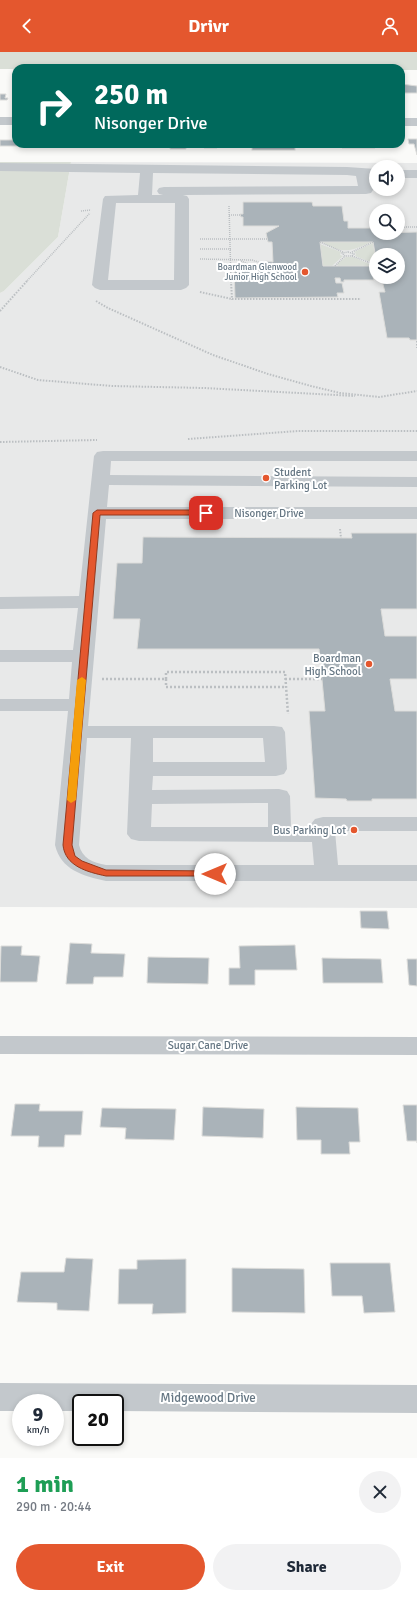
<!DOCTYPE html>
<html lang="en">
<head>
<meta charset="utf-8">
<style>
	body { margin:0; font-family:Signika,sans-serif; background:#f2f2f3; color:#1f2937; height:100vh; display:flex; flex-direction:column; font-size:15px; white-space:nowrap }
	* { box-sizing:border-box; margin:0 }
	p { font-size:13px; color:#747a83 }
	.icon { flex:none; width:22px; height:22px; fill:none; stroke:currentColor; stroke-width:2; stroke-linecap:round; stroke-linejoin:round }
	.map { position:relative; height:1406px; overflow:hidden }
	.panel { display:flex; flex-direction:column; background:#fff; flex:1 }
	.panel>* { flex:none }
	.guide { position:absolute; left:12px; top:12px; width:393px; height:84px; border-radius:12px; box-shadow:0 2px 6px #0003; background:#00695c; color:#fff; overflow:hidden }
	.buttons { position:absolute; left:369px; top:108px; display:grid; gap:8px }
	.buttons a { display:grid; place-items:center; width:36px; height:36px; border-radius:50%; background:#fff; box-shadow:0 2px 6px #0003; font-size:20px }
	.speed { position:absolute; left:12px; top:1342px; display:flex; gap:8px; font-size:20px; font-weight:700; text-align:center }
	.speed>* { display:grid; place-content:center; width:52px; height:52px; border-radius:50%; background:#fff; box-shadow:0 2px 6px #0003; line-height:1 }
	.speed small { font-size:10px; font-weight:400 }
	.speed .limit { border:2px solid #111; border-radius:6px; background:#fff; color:#111 }
	.pin { position:absolute; display:grid; place-items:center; width:34px; height:34px; color:#fff; margin:-17px; border-radius:8px; box-shadow:0 2px 6px #0006 }
	.me { position:absolute; width:44px; margin:-22px; rotate:270deg; stroke-linejoin:round; filter:drop-shadow(0 0 3px #0008) }
	.turn { display:flex; align-items:center; gap:14px; height:84px; padding:0 16px; font-size:18px }
	.turn .icon { width:52px; height:52px; stroke-width:2.5 }
	.turn b { display:block; font-size:28px; line-height:34px }
	.round { display:grid; place-items:center; flex:none; width:42px; height:42px; border-radius:21px; background:#f2f2f3 }
	.overview { display:flex; align-items:center; justify-content:space-between; height:68px; padding:0 16px }
	h1 { font-size:24px; font-weight:800; line-height:30px; color:#1e9e55 }
	.action { display:flex; gap:8px; margin-top:auto; padding:8px 16px }
	.action a { flex:1; height:46px; border-radius:24px; background:#e4572e; color:#fff; font-size:16px; font-weight:800; line-height:46px; text-align:center }
	.action a+a { background:#f2f2f3; color:#1f2937 }
	header { display:flex; justify-content:space-between; align-items:center; height:52px; padding:0 16px; background:#e4572e; color:#fff; font-size:18px; font-weight:800 }
	.map>svg:first-child { display:block }
	.built { fill:#e8e9e9; fill-rule:evenodd }
	.green { fill:#dadfd7 }
	.building { fill:#aab3b9; stroke:#dcdcda }
	.lines { fill:none; stroke-linecap:round; stroke-linejoin:round }
	.path-far2 { stroke:#bbbfc2; stroke-width:1.5; stroke-dasharray:1 1; stroke-linecap:butt }
	.path-far1 { stroke:#bbbfc2; stroke-width:2; stroke-dasharray:1.5 1.5; stroke-linecap:butt }
	.path { stroke:#bbbfc2; stroke-width:2.5; stroke-dasharray:2 2; stroke-linecap:butt }
	.minor { fill:#c3c8cc; fill-rule:evenodd }
	.route { fill:#e4572e; stroke:#94391e }
	.slow { fill:#f59e0b }
	.poi-dot { fill:#e4572e; stroke:#fff; stroke-width:1.5 }
	.labels { text-anchor:middle; dominant-baseline:central; stroke-width:4; stroke-linejoin:round; paint-order:stroke }
	.far-poi-label { font-size:9px; fill:#657683; stroke:#fff; text-anchor:end }
	.poi-label { font-size:11px; fill:#657683; stroke:#fff; text-anchor:end }
	.street-label { font-size:11px; fill:#657683; stroke:#fff }
	.near-street-label { font-size:13px; fill:#657683; stroke:#fff }
</style>
</head>
<body>
<header><svg class="icon" aria-label="back" viewBox="0 0 24 24"><path d="M15 5l-7 7 7 7"/></svg>Drivr<svg class="icon" aria-label="person" viewBox="0 0 24 24"><circle cx="12" cy="8" r="4"/><path d="M4 21q1-7 8-7t8 7"/></svg></header>
<div class="map">
<svg width="417" height="1406" viewBox="0 0 417 1406">
	<rect width="100%" height="100%" fill="#fafaf8"/>
	<path class="built" d="M71,110L417,111V856L0,855V241L4,239L58,185ZM376,115H398V137H376ZM376,159H398V181H376ZM376,203H398V225H376Z"/>
	<g class="green">
		<path d="M0,0H417V18H401V16L0,17Z"/>
		<path d="M0,110H71L58,185L4,239L0,241Z"/>
		<path d="M322,190H372C351,199 343,203 322,190Z"/>
		<path d="M373,191L376,212L355,204L356,202L354,200Z"/>
		<path d="M320,192L341,200L340,203L343,204L332,214H323Z"/>
		<path d="M346,205H353L374,214H338L337,212Z"/>
	</g>
	<g class="building">
		<path d="M401,32L417,34V41H401Z"/>
		<path d="M0,42H6L5,46H8L7,48H0Z"/>
		<path d="M408,87H417V103L414,92H409Z"/>
		<path d="M0,88H16V92H19V94H0Z"/>
		<path d="M91,92H137V93L90,94Z"/>
		<path d="M171,92H222L221,93H217V96H204V93H186V97H170Z"/>
		<rect x="252" y="92" width="43" height="6"/>
		<path d="M326,92H375V96H342V93H326Z"/>
		<path d="M243,150H312L313,154H342L344,169H348V176H376V181L417,180V288H410L409,286H387L379,240H385L381,225H398V203H376V206L373,190H320L323,214H376V225H373L374,228H344V230H341L340,226H335L336,231H342L344,241H337L338,245L235,246L234,215H251L266,209L273,210L272,190H268L266,181L279,174H243V165H241L240,162H243Z"/>
		<path d="M351,481H417V557H381L385,584H417V627H390L395,659H417V747H372V749H347L346,747L315,746L309,659H325L319,597H137L140,567H113L117,511H142L143,485L352,486Z"/>
		<path d="M360,859H387L389,877L361,876Z"/>
		<path d="M70,891L92,892L91,901L125,902L123,925H94L93,932H66Z"/>
		<path d="M295,893L297,918H255V933H229V916H240L239,894Z"/>
		<path d="M1,894H22L21,903L40,904L37,930H0Z"/>
		<path d="M148,905L209,906L208,932L147,931Z"/>
		<path d="M322,906L381,907L383,931H323Z"/>
		<path d="M407,907H417V934L409,933Z"/>
		<path d="M15,1052H40L39,1059H83L81,1083H65L64,1095H38L39,1084H11Z"/>
		<path d="M403,1053H417V1091V1089H407Z"/>
		<path d="M203,1055L264,1057L263,1086L202,1084Z"/>
		<path d="M296,1055L358,1056L360,1090H349L350,1102H321V1088H297Z"/>
		<path d="M102,1056L176,1057L174,1088L125,1087L126,1076L100,1075Z"/>
		<path d="M66,1206L93,1207L89,1259L57,1258V1251L17,1250L21,1220H64Z"/>
		<path d="M186,1207V1261L152,1262L153,1252H118L119,1217H137V1208Z"/>
		<path d="M330,1211H390L395,1260L364,1261L362,1244H332Z"/>
		<path d="M232,1216L304,1217L305,1261L232,1260Z"/>
	</g>
	<g class="lines">
		<g class="path-far2">
			<path d="M229,154L231,230"/>
			<path d="M81,159L91,158"/>
			<path d="M229,163H241"/>
			<path d="M374,175H376"/>
			<path d="M398,175H417"/>
			<path d="M200,187H267"/>
			<path d="M320,190L343,200"/>
			<path d="M200,197H231"/>
			<path d="M348,200L354,202L352,204H345L342,201Z"/>
			<path d="M352,200L373,190"/>
			<path d="M352,204L376,213"/>
			<path d="M200,207L252,208L261,211"/>
			<path d="M241,209L253,214"/>
			<path d="M335,214L345,204"/>
			<path d="M26,230L90,161"/>
		</g>
		<g class="path-far1">
			<path d="M231,229L232,247H361"/>
			<path d="M200,240L232,247"/>
			<path d="M96,249L108,256L213,303L268,322L311,334L340,341L379,345L417,339"/>
			<path d="M0,259L27,229"/>
			<path d="M417,289V296"/>
			<path d="M0,315L38,328L112,334L204,336L355,344"/>
			<path d="M188,387L298,379H417"/>
			<path d="M0,390L97,388"/>
			<path d="M340,477L341,486"/>
		</g>
		<g class="path">
			<path d="M102,627H166V635H286"/>
			<path d="M166,627V620H285L288,662"/>
			<path d="M285,627H322"/>
		</g>
		<g class="minor">
			<rect x="0" y="65" width="16" height="8"/>
			<rect x="401" y="66" width="16" height="8"/>
			<path d="M0,111L347,115L376,117V125H370L373,138L371,141L366,142L183,143L187,144L189,147V233L186,236L181,238H100L95,236L92,233L103,147L105,144L138,143L140,121L0,119ZM153,121L347,123L356,124L358,134L164,135L159,136L157,139L159,142L163,143H152ZM116,151H175L174,228H108Z"/>
			<rect x="398" y="118" width="19" height="8"/>
			<path d="M103,399H417V409H111L110,423L417,425V435L109,433L107,455H417V467H106L88,674H274L282,675L285,680L287,717L284,722L276,724H153L152,738L279,737L287,739L290,744L291,775L311,776V772L315,767L323,765H417V779H335L338,813H417V829H106C83,824 61,818 55,793L68,659H0V647H69L72,610H0V598H73L78,556L0,557V545L79,544L94,404L97,400ZM87,686H131L127,782L131,787L139,789L312,790L314,813H106C93,811 82,806 79,793ZM153,686H263L265,710H153ZM268,751V775H151L152,752Z"/>
			<path d="M0,984L417,985V1003L0,1002Z"/>
			<path d="M0,1331L417,1333V1361L115,1359V1351H81V1359H55V1351H21V1359H0Z"/>
		</g>
	</g>
	<path class="route" d="M97,458H206L210,461L206,463H100L72,793L75,804L82,809L106,818L215,819L220,822L218,824H106C87,820 65,814 63,793L93,461Z"/>
	<path class="slow" d="M82,625L86,628L76,748L71,751L67,748L77,628Z"/>
	<g class="poi-dot">
		<circle cx="305" cy="220" r="4"/>
		<circle cx="266" cy="426" r="4"/>
		<circle cx="369" cy="612" r="4"/>
		<circle cx="354" cy="778" r="4"/>
	</g>
	<g class="labels">
		<g class="far-poi-label">
			<text x="297" y="215">Boardman Glenwood<tspan x="297" dy="10">Junior High School</tspan></text>
		</g>
		<g class="poi-label">
			<text x="274" y="420" text-anchor="start">Student<tspan x="274" dy="13">Parking Lot</tspan></text>
			<text x="361" y="606">Boardman<tspan x="361" dy="13">High School</tspan></text>
			<text x="346" y="778">Bus Parking Lot</text>
		</g>
		<g class="street-label">
			<text x="269" y="461">Nisonger Drive</text>
			<text x="208" y="993">Sugar Cane Drive</text>
		</g>
		<g class="near-street-label">
			<text x="208" y="1346">Midgewood Drive</text>
		</g>
	</g>
</svg>
<div class="buttons">
<a><svg class="icon" aria-label="sound" viewBox="0 0 24 24"><path d="M4 9h4l5-4v14l-5-4H4zM17 9q2 3 0 6"/></svg></a>
<a><svg class="icon" aria-label="search" viewBox="0 0 24 24"><circle cx="10" cy="10" r="6"/><path d="M15 15l6 6"/></svg></a>
<a><svg class="icon" aria-label="layers" viewBox="0 0 24 24"><path d="M12 4l9 5-9 5-9-5zM3 14l9 5 9-5"/></svg></a>
</div>
<div class="speed"><div>9<small>km/h</small></div><div class="limit">20</div></div>
<div class="pin" style="left:206px;top:461px;background:#d93025"><svg class="icon" aria-label="arrive" viewBox="0 0 24 24"><path d="M6 21V4h12l-3 4 3 4H6"/></svg></div>
<svg class="me" style="left:215px;top:822px" viewBox="-20 -20 40 40"><circle r="19" fill="#fff"/><path d="M0-13L10 11 0 6-10 11z" fill="#e4572e"/></svg>
<div class="guide">
<div class="turn"><svg class="icon" aria-label="right" viewBox="0 0 24 24"><path d="M7 20v-9h11M14 6l5 5-5 5"/></svg><div><b>250 m</b>Nisonger Drive</div></div>
</div>
</div>
<section class="panel">
<div class="overview"><div><h1>1 min</h1><p>290 m · 20:44</p></div><a class="round"><svg class="icon" aria-label="close" viewBox="0 0 24 24"><path d="M6 6l12 12M18 6L6 18"/></svg></a></div>
<div class="action"><a>Exit</a><a>Share</a></div>
</section>
</body>
</html>
